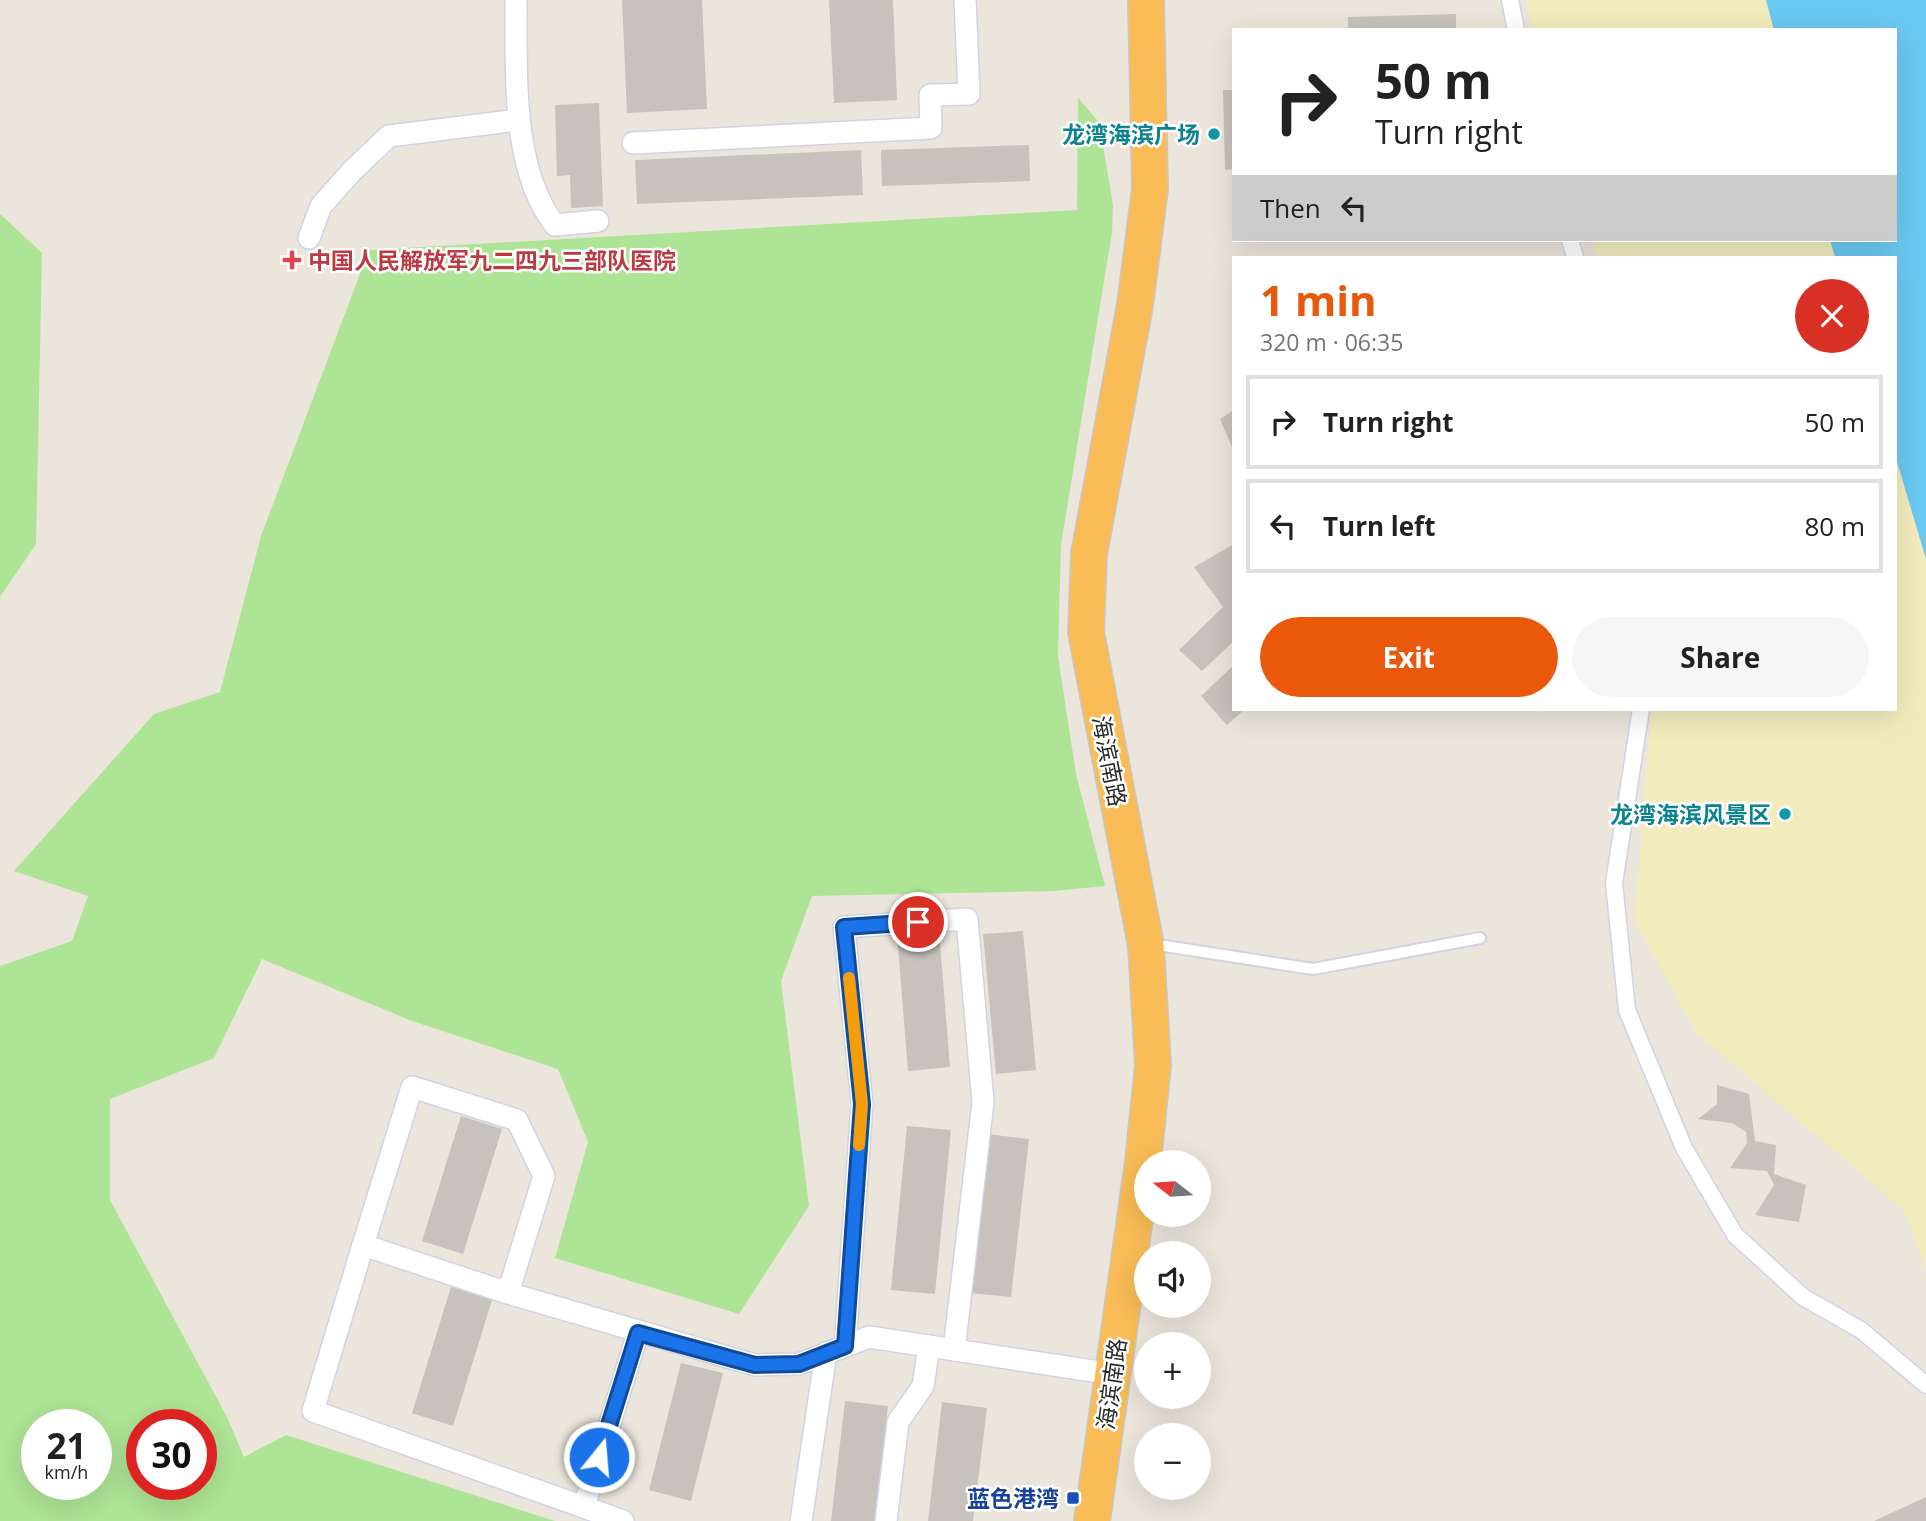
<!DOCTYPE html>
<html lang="en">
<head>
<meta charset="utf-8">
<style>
	body { margin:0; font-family:"Open Sans","Noto Sans SC",sans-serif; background:#f6f6f6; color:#222; height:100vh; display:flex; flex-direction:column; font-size:26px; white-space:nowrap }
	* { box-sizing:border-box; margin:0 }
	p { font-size:23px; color:#767676 }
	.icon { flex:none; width:38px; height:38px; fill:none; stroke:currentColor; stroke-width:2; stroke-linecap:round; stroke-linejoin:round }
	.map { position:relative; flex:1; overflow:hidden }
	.sheet { position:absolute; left:1232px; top:256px; width:665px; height:455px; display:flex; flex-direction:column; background:#fff; border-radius:0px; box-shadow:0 7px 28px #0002 }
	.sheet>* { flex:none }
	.guide { position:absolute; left:1232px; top:28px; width:665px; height:214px; border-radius:0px; box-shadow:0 7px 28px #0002; background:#fff; color:#222; overflow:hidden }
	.needle { width:46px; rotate:287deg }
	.tools { position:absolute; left:1134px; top:1150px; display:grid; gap:14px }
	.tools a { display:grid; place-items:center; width:77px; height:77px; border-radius:50%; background:#fff; box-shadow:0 7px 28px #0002; font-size:35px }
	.speed { position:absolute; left:21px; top:1409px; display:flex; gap:14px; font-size:35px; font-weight:700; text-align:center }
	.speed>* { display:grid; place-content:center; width:91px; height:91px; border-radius:50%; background:#fff; box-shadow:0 7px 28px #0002; line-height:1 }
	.speed small { font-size:18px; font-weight:400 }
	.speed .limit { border:10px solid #d22; background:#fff; color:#111 }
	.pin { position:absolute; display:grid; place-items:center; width:60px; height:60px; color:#fff; margin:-30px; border:4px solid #fff; border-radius:50%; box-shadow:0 2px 7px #0007 }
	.me { position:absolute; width:77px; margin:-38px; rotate:17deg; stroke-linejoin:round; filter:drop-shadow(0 0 5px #0008) }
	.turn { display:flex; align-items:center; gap:24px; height:147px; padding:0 28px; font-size:32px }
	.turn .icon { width:91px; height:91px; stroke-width:2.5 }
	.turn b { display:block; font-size:49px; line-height:60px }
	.then { display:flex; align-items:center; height:66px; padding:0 28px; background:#0003; gap:14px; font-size:26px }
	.round { display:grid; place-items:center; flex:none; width:74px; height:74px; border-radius:37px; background:#f6f6f6 }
	.headline { display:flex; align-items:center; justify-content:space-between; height:119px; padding:0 28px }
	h1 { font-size:42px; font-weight:700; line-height:52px; color:#ea580c }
	.action { display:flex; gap:14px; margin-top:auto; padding:14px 28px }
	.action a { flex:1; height:80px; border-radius:42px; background:#ea580c; color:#fff; font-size:28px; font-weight:700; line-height:80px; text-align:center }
	.action a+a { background:#f6f6f6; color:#222 }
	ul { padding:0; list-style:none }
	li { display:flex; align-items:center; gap:21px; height:94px; margin:0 14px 10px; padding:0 14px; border:4px solid #e0e0e0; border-radius:0px }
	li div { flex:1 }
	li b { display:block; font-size:26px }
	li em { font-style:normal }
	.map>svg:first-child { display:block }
	.green { fill:#aee496; fill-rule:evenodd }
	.sand { fill:#f2ecbd }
	.water { fill:#6bc9f1 }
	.building { fill:#c7c2bb }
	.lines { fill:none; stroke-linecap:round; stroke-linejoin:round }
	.service-casing { stroke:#d0d3e3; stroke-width:14 }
	.pedestrian-casing { stroke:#d0d3e3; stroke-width:19 }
	.minor-casing { stroke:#d0d3e3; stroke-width:24 }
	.trunk-casing { stroke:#c8c8c8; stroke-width:38 }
	.service { stroke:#fff; stroke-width:10 }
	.pedestrian { stroke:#fff; stroke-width:16 }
	.minor { stroke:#fff; stroke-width:21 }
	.trunk { stroke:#f9bc56; stroke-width:35 }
	.route-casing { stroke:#114b97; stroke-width:18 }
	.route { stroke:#1a73e8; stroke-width:12 }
	.slow { stroke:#f59e0b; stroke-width:12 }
	.culture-dot { fill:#0f9aa8; stroke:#fff; stroke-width:2.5 }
	.health-dot { fill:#e0444e; stroke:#fff; stroke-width:2.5 }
	.transit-dot { fill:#1a4fb4; stroke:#fff; stroke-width:2.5 }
	.labels { text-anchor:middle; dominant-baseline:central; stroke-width:5; stroke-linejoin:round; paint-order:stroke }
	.culture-label { font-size:23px; font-weight:bold; fill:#0d838f; stroke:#fff; text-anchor:end }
	.health-label { font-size:23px; font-weight:bold; fill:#be3a42; stroke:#fff; text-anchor:start }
	.street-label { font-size:23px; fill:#2a2a2a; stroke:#fff }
	.transit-label { font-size:23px; font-weight:bold; fill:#164399; stroke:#fff; text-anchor:end }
</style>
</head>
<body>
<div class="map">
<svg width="1926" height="1521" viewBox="0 0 1926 1521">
	<rect width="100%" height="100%" fill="#ece5db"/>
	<g class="green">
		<path d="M1078,98L1099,122L1113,205L1112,232L1061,545L1058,656L1076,774L1105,886L1054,891L812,896L781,981L809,1206L739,1314L555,1258L588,1142L558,1069L412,1021L262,959L214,1058L110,1099V1200L227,1417L244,1457L286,1435L555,1521H0V966L72,941L88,896L14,871L154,714L220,692L261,536L369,250L1077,210ZM37,1424H96V1484H37ZM142,1424H201V1484H142Z"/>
		<path d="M0,214L42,253L36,544L0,597Z"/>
	</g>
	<g class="sand">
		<path d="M1527,0H1766L1774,30H1533Z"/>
		<path d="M1591,240H1830L1835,257H1596Z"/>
		<path d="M1895,455L1926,559V1271L1904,1210L1696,1033L1634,920L1652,709H1895Z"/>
	</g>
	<path class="water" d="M1766,0H1926V559L1895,455V257H1835L1830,240H1895V30H1774Z"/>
	<g class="building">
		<path d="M622,0H702L707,109L627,113Z"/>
		<path d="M829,0H893L897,100L834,103Z"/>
		<path d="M1456,14V30H1348V17Z"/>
		<path d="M1223,90H1234V169L1225,170Z"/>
		<path d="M599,103L603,206L571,208L570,175L557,176L555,105Z"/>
		<path d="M1029,145L1030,181L882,186L881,150Z"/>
		<path d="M861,150L863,195L637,204L635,160Z"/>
		<path d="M1234,410V452L1220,419Z"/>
		<path d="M1234,544V641L1202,671L1179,650L1223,607L1194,567Z"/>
		<path d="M1234,665V709H1245L1227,725L1201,696Z"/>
		<path d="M1023,931L1036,1070L996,1074L983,934Z"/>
		<path d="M940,943L950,1067L908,1071L898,946Z"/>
		<path d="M1717,1085L1749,1094L1755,1141L1776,1145L1774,1174L1806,1185L1799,1222L1755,1215L1774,1185L1767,1171L1730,1168L1747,1143L1746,1132L1732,1123L1698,1119L1717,1104Z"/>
		<path d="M461,1116L502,1129L463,1254L422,1241Z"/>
		<path d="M907,1126L951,1130L935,1294L891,1290Z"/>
		<path d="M987,1134L1029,1139L1011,1297L969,1293Z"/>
		<path d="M451,1287L492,1300L453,1426L412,1413Z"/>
		<path d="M681,1363L723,1373L691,1501L649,1490Z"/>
		<path d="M845,1401L888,1406L874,1521H831Z"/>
		<path d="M942,1402L987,1408L973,1521H928Z"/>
		<path d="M1926,1497V1521H1874Z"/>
	</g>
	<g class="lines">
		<defs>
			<path id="service" d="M1165,946L1313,969L1480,938"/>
			<g id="pedestrian">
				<path d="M1510,0L1516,30"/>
				<path d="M1570,240L1575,257"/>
				<path d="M1641,709L1614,883L1627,1010L1684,1148L1735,1235L1803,1297L1861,1330L1926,1385"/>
			</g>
			<g id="minor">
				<path d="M516,0C517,69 510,168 555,225L598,221"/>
				<path d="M633,143L931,128L930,95L969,94L965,0"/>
				<path d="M309,238L321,206L352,171L389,136L518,120"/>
				<path d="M363,1245L412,1087L517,1120L544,1176L508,1293"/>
				<path d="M845,1346L862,1104L844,927L967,919L983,1102L954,1350"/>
				<path d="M584,1507L638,1333"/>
				<path d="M623,1521L313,1411L363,1245L508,1293L755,1365L799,1364L869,1337L1113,1374"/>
				<path d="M801,1521L826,1353"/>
				<path d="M886,1521L898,1422L923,1386L929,1346"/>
			</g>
			<path id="trunk" d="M1092,1521L1143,1162L1153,1065L1146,946L1086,632L1089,554L1135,305L1150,189L1146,0"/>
		</defs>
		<use href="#service" class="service-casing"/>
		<use href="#pedestrian" class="pedestrian-casing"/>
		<use href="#minor" class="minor-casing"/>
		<use href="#trunk" class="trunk-casing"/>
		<use href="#service" class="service"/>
		<use href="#pedestrian" class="pedestrian"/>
		<use href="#minor" class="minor"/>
		<use href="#trunk" class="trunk"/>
	</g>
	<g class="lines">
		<defs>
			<path id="route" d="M599,1457L638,1333L755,1365L799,1364L845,1346L862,1104L844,927L918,922"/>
		</defs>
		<use href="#route" class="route-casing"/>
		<use href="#route" class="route"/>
		<path class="slow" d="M849,978L862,1104L859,1145"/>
	</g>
	<g class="culture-dot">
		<circle cx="1214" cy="134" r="7"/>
		<circle cx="1785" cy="814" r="7"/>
	</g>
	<path class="health-dot" d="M288.5 249.5h7v7h7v7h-7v7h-7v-7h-7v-7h7z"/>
	<rect class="transit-dot" x="1066" y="1491" width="14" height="14" rx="3.5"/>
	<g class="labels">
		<g class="culture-label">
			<text x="1200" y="134">龙湾海滨广场</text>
			<text x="1771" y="814">龙湾海滨风景区</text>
		</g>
		<g class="health-label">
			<text x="308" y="260">中国人民解放军九二四九三部队医院</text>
		</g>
		<g class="street-label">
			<text transform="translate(1110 761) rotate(79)">海滨南路</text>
			<text transform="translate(1111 1384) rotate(-82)">海滨南路</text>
		</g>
		<g class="transit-label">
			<text x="1059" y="1498">蓝色港湾</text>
		</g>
	</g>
</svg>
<div class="tools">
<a><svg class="needle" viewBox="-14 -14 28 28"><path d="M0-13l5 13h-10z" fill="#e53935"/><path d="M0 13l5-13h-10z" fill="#767676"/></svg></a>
<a><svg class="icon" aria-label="sound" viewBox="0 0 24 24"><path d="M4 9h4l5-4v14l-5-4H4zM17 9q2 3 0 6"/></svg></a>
<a>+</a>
<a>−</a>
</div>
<div class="speed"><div>21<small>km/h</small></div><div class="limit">30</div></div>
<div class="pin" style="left:918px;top:922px;background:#d93025"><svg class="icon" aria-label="arrive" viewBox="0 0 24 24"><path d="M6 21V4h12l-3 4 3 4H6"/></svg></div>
<svg class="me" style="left:599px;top:1457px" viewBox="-20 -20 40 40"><circle r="17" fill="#1a73e8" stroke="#fff" stroke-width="3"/><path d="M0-11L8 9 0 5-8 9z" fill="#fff"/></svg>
<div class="guide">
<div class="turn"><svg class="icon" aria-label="right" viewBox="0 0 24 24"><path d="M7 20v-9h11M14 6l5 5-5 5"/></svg><div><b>50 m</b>Turn right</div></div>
<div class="then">Then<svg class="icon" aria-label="left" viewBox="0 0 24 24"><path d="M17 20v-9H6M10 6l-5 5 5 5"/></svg></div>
</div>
<section class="sheet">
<div class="headline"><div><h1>1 min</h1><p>320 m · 06:35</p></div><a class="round" style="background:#d93025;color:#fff"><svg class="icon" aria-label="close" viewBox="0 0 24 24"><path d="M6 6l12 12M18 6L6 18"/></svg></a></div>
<ul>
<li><svg class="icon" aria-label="right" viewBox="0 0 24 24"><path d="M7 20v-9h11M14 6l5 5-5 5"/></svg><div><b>Turn right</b></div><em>50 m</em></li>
<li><svg class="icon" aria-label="left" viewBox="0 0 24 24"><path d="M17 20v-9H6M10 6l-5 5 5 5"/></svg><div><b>Turn left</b></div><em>80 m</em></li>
</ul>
<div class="action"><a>Exit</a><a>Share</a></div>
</section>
</div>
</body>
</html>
